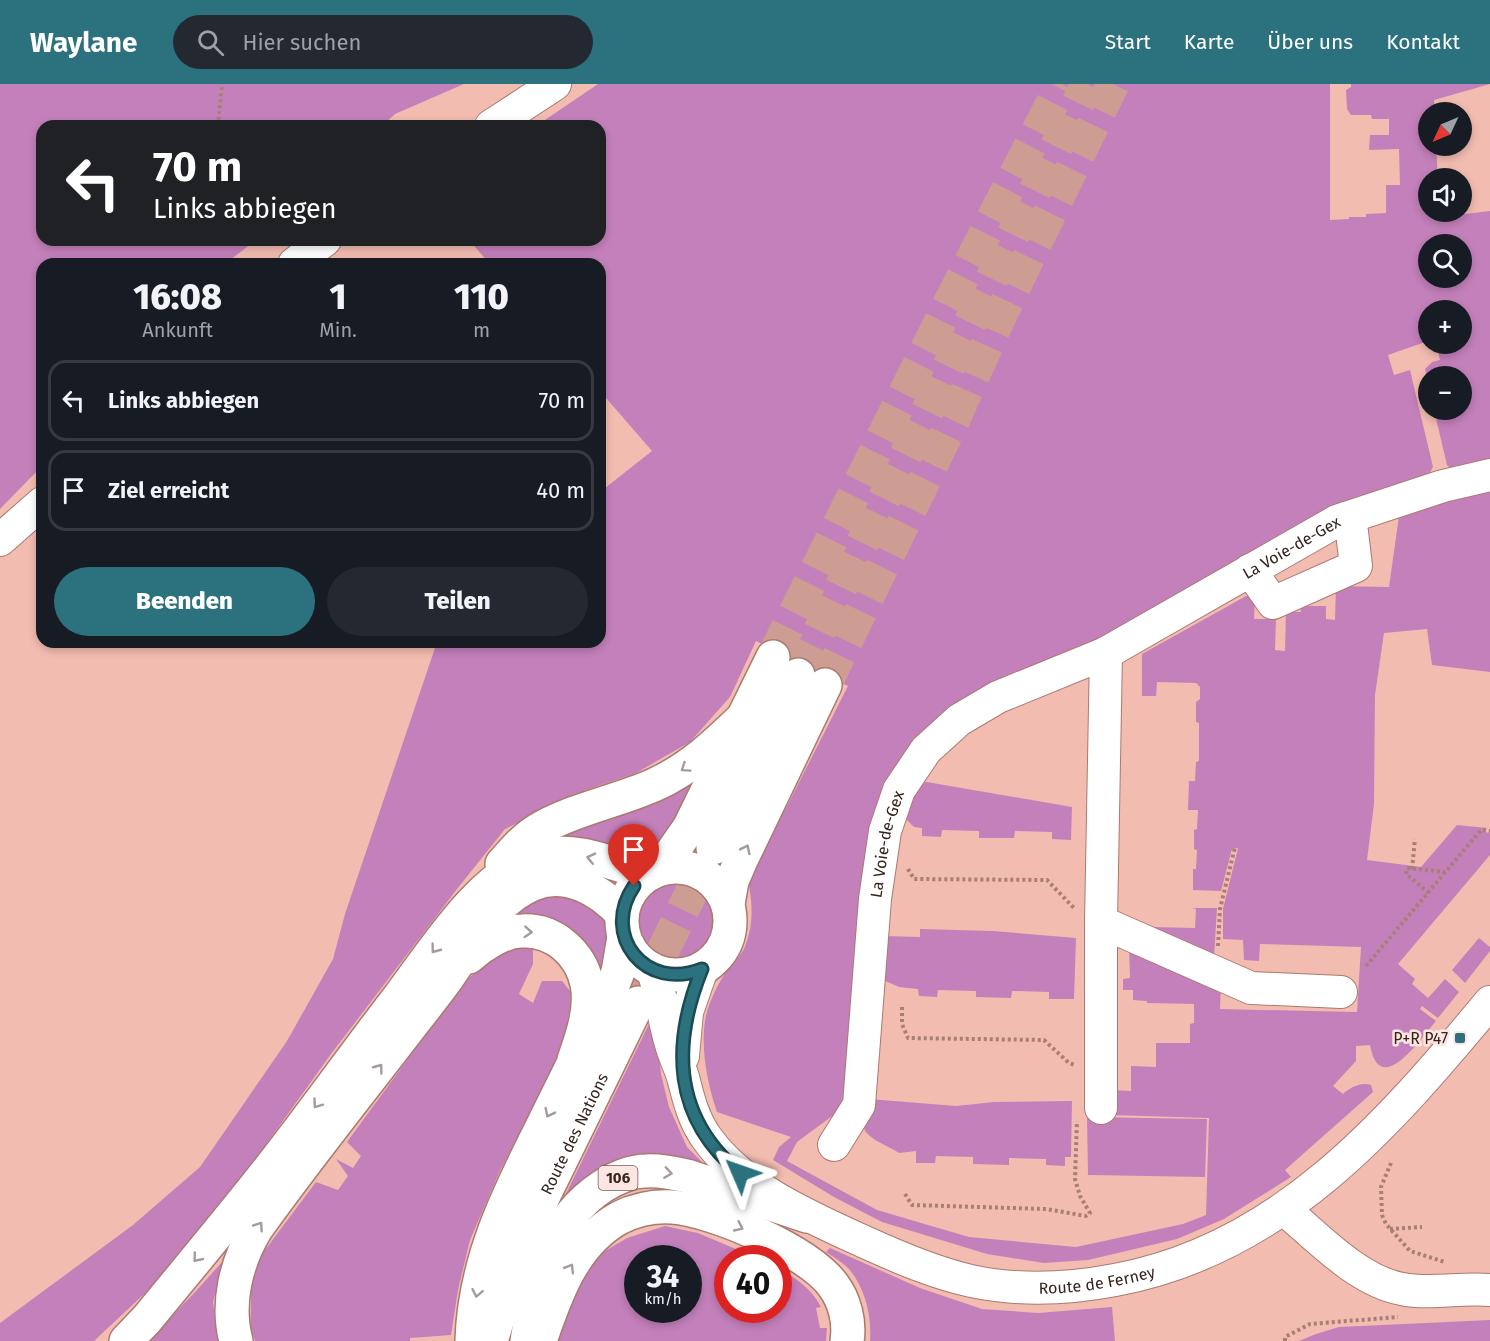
<!DOCTYPE html>
<html lang="de">
<head>
<meta charset="utf-8">
<style>
	body { margin:0; font-family:"Fira Sans",sans-serif; background:#242831; color:#f1f3f6; height:100vh; display:flex; flex-direction:column; font-size:22px; white-space:nowrap }
	* { box-sizing:border-box; margin:0 }
	p { font-size:20px; color:#9ea1a6 }
	.icon { flex:none; width:33px; height:33px; fill:none; stroke:currentColor; stroke-width:2; stroke-linecap:round; stroke-linejoin:round }
	.map { position:relative; flex:1; overflow:hidden }
	.side { position:absolute; left:36px; top:174px; width:570px; height:390px; display:flex; flex-direction:column; background:#171b24; border-radius:18px; box-shadow:0 3px 9px #0003 }
	.side>* { flex:none }
	.banner { position:absolute; left:36px; top:36px; width:570px; height:126px; border-radius:18px; box-shadow:0 3px 9px #0003; background:#202124; color:#fff; overflow:hidden }
	.needle { width:39px; rotate:226deg }
	.controls { position:absolute; left:1418px; top:18px; display:grid; gap:12px }
	.controls a { display:grid; place-items:center; width:54px; height:54px; border-radius:50%; background:#171b24; box-shadow:0 3px 9px #0003; font-size:30px }
	.speed { position:absolute; left:624px; top:1161px; display:flex; gap:12px; font-size:30px; font-weight:700; text-align:center }
	.speed>* { display:grid; place-content:center; width:78px; height:78px; border-radius:50%; background:#171b24; box-shadow:0 3px 9px #0003; line-height:1 }
	.speed small { font-size:15px; font-weight:400 }
	.speed .limit { border:9px solid #d22; background:#fff; color:#111 }
	.pin { position:absolute; display:grid; place-items:center; width:51px; height:51px; color:#fff; margin:-62px -26px; border-radius:50% 50% 50% 0; rotate:-45deg; box-shadow:0 0 6px #0007 }
	.pin .icon { rotate:45deg }
	.me { position:absolute; width:66px; margin:-33px; rotate:313deg; stroke-linejoin:round; filter:drop-shadow(0 0 4px #0008) }
	.turn { display:flex; align-items:center; gap:21px; height:126px; padding:0 18px; font-size:27px }
	.turn .icon { width:78px; height:78px; stroke-width:2.5 }
	.turn b { display:block; font-size:42px; line-height:51px }
	.eta { display:flex; justify-content:space-evenly; align-items:center; height:102px; text-align:center }
	.eta b { font-size:36px; font-weight:800; line-height:42px }
	.button { display:flex; gap:12px; margin-top:auto; padding:12px 18px }
	.button a { flex:1; height:69px; border-radius:36px; background:#2b717e; color:#fff; font-size:24px; font-weight:800; line-height:69px; text-align:center }
	.button a+a { background:#242831; color:#f1f3f6 }
	ul { padding:0; list-style:none }
	li { display:flex; align-items:center; gap:18px; height:81px; margin:0 12px 9px; padding:0 6px; border:3px solid #363941; border-radius:18px }
	li div { flex:1 }
	li b { display:block; font-size:22px }
	li em { font-style:normal }
	header { display:flex; align-items:center; gap:36px; box-sizing:border-box; height:84px; padding:0 30px; background:#2b717e; color:#fff }
	header strong { font-size:28px }
	nav { display:flex; gap:33px; margin-inline-start:auto; font-size:21px }
	.search { width:420px; height:54px; background:#242831; display:flex; align-items:center; gap:15px; box-sizing:border-box; padding:0 21px; border-radius:33px; color:#9ea1a6; font-size:22px }
	.map>svg:first-child { display:block }
	.green { fill:#c480bb; fill-rule:evenodd }
	.lines { fill:none; stroke-linecap:round; stroke-linejoin:round }
	.major-tunnel { stroke:#cd9d94; stroke-width:33; stroke-dasharray:33 16; stroke-linecap:butt }
	.minor-casing { stroke:#ac796f; stroke-width:34 }
	.major-casing { stroke:#ac796f; stroke-width:36 }
	.highway-casing { stroke:#ac796f; stroke-width:36 }
	.path { stroke:#a87f76; stroke-width:4; stroke-dasharray:3 3; stroke-linecap:butt }
	.minor { stroke:#fff; stroke-width:32 }
	.major { stroke:#fff; stroke-width:33 }
	.highway { stroke:#fff; stroke-width:33 }
	.oneway { stroke:#a59c9a }
	.route-casing { stroke:#1c4952; stroke-width:15 }
	.route { stroke:#2b717e; stroke-width:10 }
	.poi-dot { fill:#2b717e; stroke:#fde6e1; stroke-width:2 }
	.labels { text-anchor:middle; dominant-baseline:central; stroke-width:5; stroke-linejoin:round; paint-order:stroke }
	.shield { fill:#fde6e1; stroke:#725d58; stroke-width:1.5 }
	.shield-label { font-size:15px; font-weight:bold; fill:#37221e }
	.street-label { font-size:16px; fill:#37221e; stroke:#fde6e1 }
	.poi-label { font-size:16px; fill:#37221e; stroke:#fde6e1; text-anchor:end }
</style>
</head>
<body>
<header>
<strong>Waylane</strong>
<div class="search"><svg class="icon" aria-label="search" viewBox="0 0 24 24"><circle cx="10" cy="10" r="6"/><path d="M15 15l6 6"/></svg>Hier suchen</div>
<nav><a>Start</a><a>Karte</a><a>Über uns</a><a>Kontakt</a></nav>
</header>
<div class="map">
<svg width="1490" height="1257" viewBox="0 0 1490 1257">
	<rect width="100%" height="100%" fill="#f3bcb1"/>
	<g class="green">
		<path d="M0,0H464L395,30L382,42H42V156H256L225,180H42V382L0,425Z"/>
		<path d="M598,0H1330V136L1349,135V133H1366V130L1386,129V101H1400L1399,65L1369,66L1370,51H1389V35H1372L1371,31H1351L1347,25L1346,6L1351,3V0H1490L1434,16L1435,28H1428V62H1436L1438,94H1428V128H1439L1440,133L1490,127V381L1455,389L1447,381L1434,326H1461V292H1428V297L1425,285L1432,278L1440,276L1436,260H1461V226H1428V257L1388,271L1394,291L1410,286L1433,383L1425,397L1075,566L907,670L850,1019L797,1058L787,1077L877,1126L969,1153L1076,1163L1183,1140L1206,1131L1209,1034L1110,1031L1111,1006L1131,1007V982L1156,983V959H1190V940L1194,939V920L1147,919V917L1133,916V906H1123V895L1130,894L1129,860L1221,899L1220,925L1357,928L1361,863L1260,860L1259,877L1244,876L1243,856L1223,855V825L1238,764L1232,765L1221,807L1193,806V785H1196L1197,766L1194,765V746L1197,745L1198,726H1188L1189,697H1195L1196,678L1199,677V639L1196,638V618L1200,615V603L1196,599L1157,598L1156,612H1142V570L1246,512H1251L1255,515L1254,535H1276L1275,566L1285,567L1286,528H1301V522H1326V535L1335,536L1336,502L1389,503L1399,432L1490,402V588L1432,581L1427,545L1384,549L1375,611L1374,720L1367,776L1421,783L1457,741L1487,744L1484,748L1490,749V771L1398,880L1415,895L1412,900L1428,914L1445,895L1459,908L1438,934L1422,922L1420,925L1436,937C1421,954 1380,1016 1370,961L1356,962V977L1333,1002L1343,1010C1351,1003 1361,998 1371,1001L1373,1008L1285,1086L1291,1093L1224,1135L1177,1155L1088,1176L1044,1179L987,1170L882,1138L834,1113L773,1076L779,1063L791,1053L717,1028C707,999 698,955 708,924C712,913 718,900 724,891C730,882 739,874 744,865C754,842 753,817 747,793L787,722L848,602L756,557L730,613L690,658L636,689L586,706L505,745L457,805L331,970L246,1088L174,1182L94,1257H0V1239L133,1141L200,1083L287,957L333,875L345,830L437,558H600V408L652,367L600,307V180H490L469,156H600V42H536ZM1428,160H1461V194H1428Z"/>
		<path d="M708,686L653,770L646,772L547,751Z"/>
		<path d="M921,697L1072,723L1071,756L1052,755V748L1015,747L1014,754H979V747L942,746L941,753L922,752V744L914,743L905,734L907,717Z"/>
		<circle cx="677" cy="835" r="39"/>
		<path d="M570,808L605,834L611,864L606,897L502,832L515,820Z"/>
		<path d="M1192,824H1217L1214,874L1150,843L1195,844L1196,825Z"/>
		<path d="M920,845L993,847L1076,854L1074,915H1049V908L1012,907L1011,914L976,913V907L938,906L937,913L919,912L918,905L899,903L883,896L884,852L920,853Z"/>
		<path d="M1479,854L1490,863V867L1465,899L1452,886Z"/>
		<path d="M533,862V880L519,910L533,919L542,897H562L570,907L571,918L566,945L554,980L499,1089L470,1156L458,1206L451,1251L410,1254V1257H255L251,1245V1200L262,1170L316,1098L338,1106L348,1092L336,1075L353,1084L361,1072L347,1058L465,897L500,868Z"/>
		<path d="M652,934L656,946L661,990L669,1023L687,1063L705,1081L676,1079L558,1126Z"/>
		<path d="M869,1015L956,1022L994,1018L1072,1017L1071,1073H1065V1082L1046,1081V1075L1009,1074V1081L973,1080V1073L936,1072L935,1079H916V1067L899,1069C890,1063 866,1054 864,1044C863,1035 868,1024 869,1015Z"/>
		<path d="M1087,1033L1207,1035L1205,1093L1088,1091Z"/>
		<path d="M665,1142L698,1149L757,1174H728V1226H778L779,1185C797,1195 811,1204 821,1223L816,1224L820,1244H827L826,1257H555L584,1189L605,1167L627,1154ZM638,1174H688V1226H638Z"/>
		<path d="M830,1164L920,1204L982,1225L1038,1229L1112,1223L1115,1257H870C872,1232 865,1204 849,1185C843,1179 834,1173 826,1168Z"/>
		<path d="M223,1177L213,1218L218,1257H148L196,1207Z"/>
		<path d="M1490,1236V1257H1299L1316,1250L1339,1243Z"/>
	</g>
	<g class="lines">
		<g class="major-tunnel">
			<path d="M773,573L953,212L1062,0"/>
			<path d="M798,591L1087,0"/>
			<path d="M825,601L954,335L1001,230L1113,0"/>
			<path d="M640,914L713,764"/>
		</g>
		<defs>
			<g id="minor">
				<path d="M491,42L555,0"/>
				<path d="M294,180L325,156"/>
				<path d="M0,456L42,419"/>
				<path d="M1250,486L1273,519L1356,482L1352,448L1346,434"/>
				<path d="M1101,838L1251,904L1341,908"/>
				<path id="s1" d="M652,885C662,910 663,935 671,960C674,973 681,984 684,997C689,1017 694,1036 706,1053C741,1104 812,1134 867,1159C900,1174 935,1189 971,1197C1018,1207 1068,1205 1115,1196C1280,1166 1388,1041 1490,918"/>
				<path d="M683,972L687,928L702,885"/>
				<path d="M1101,1024V838L1106,569"/>
				<path id="s2" d="M834,1061L859,1021L875,815L885,747L899,706L926,666L959,636L998,613L1106,569L1337,437L1443,402L1490,391"/>
				<path d="M1284,1125C1317,1153 1358,1197 1402,1205C1431,1211 1461,1203 1490,1206"/>
			</g>
			<g id="major">
				<path d="M713,764L798,591"/>
				<circle cx="676" cy="837" r="54"/>
				<path d="M661,784L689,744L773,573"/>
				<path d="M728,820L732,797L741,776L825,601"/>
				<path d="M472,1257C474,1178 508,1110 543,1041C565,996 588,950 611,906L618,888L624,853"/>
				<path id="s3" d="M491,1257L523,1154L638,919"/>
				<path d="M527,1257C536,1198 549,1137 603,1102C615,1094 632,1087 646,1087C660,1086 674,1089 687,1092L807,1132"/>
			</g>
			<g id="highway">
				<path d="M502,780C514,766 526,752 543,743C578,724 618,717 654,701C690,685 717,659 745,632"/>
				<path d="M469,873C482,861 504,847 522,847C554,845 581,870 587,900C592,925 582,953 574,976"/>
				<path d="M126,1257L147,1235C188,1185 230,1135 270,1084C314,1028 355,970 399,913C434,867 480,791 537,773C573,761 613,780 647,790"/>
				<path d="M236,1257C226,1219 236,1179 256,1145C306,1075 360,1008 413,939C424,925 435,911 446,896C470,862 492,817 533,800C566,786 600,806 622,830"/>
				<path d="M540,1257C556,1210 573,1160 619,1134C635,1126 655,1122 672,1123C714,1126 808,1167 833,1201C845,1217 850,1238 847,1257"/>
			</g>
		</defs>
		<use href="#minor" class="minor-casing"/>
		<use href="#major" class="major-casing"/>
		<use href="#highway" class="highway-casing"/>
		<g class="path">
			<path d="M218,42L222,0"/>
			<path d="M908,785L914,795L1047,796L1074,824"/>
			<path d="M1412,785L1415,755"/>
			<path d="M1429,809L1406,790L1407,784L1445,788"/>
			<path d="M1218,862L1220,825L1235,763"/>
			<path d="M1366,882L1481,746L1490,747"/>
			<path d="M902,923V940L908,954L1044,956L1069,979L1075,981"/>
			<path d="M1391,1079L1381,1103L1382,1131L1386,1140L1410,1167L1445,1178"/>
			<path d="M905,1110L912,1121L1046,1125L1086,1132L1090,1129L1080,1112L1075,1095L1077,1037"/>
			<path d="M1390,1145L1422,1143"/>
			<path d="M1285,1257V1253L1310,1240L1398,1233"/>
		</g>
		<use href="#minor" class="minor"/>
		<use href="#major" class="major"/>
		<use href="#highway" class="highway"/>
	</g>
	<defs><path id="oneway-chevron" d="M-2-3.5L2.5 0L-2 3.5" fill="none" stroke-width="1.6" stroke-linecap="round" stroke-linejoin="round" transform="scale(1.5)"/></defs>
	<g class="oneway">
		<use href="#oneway-chevron" transform="translate(685 684) rotate(146)"/>
		<use href="#oneway-chevron" transform="translate(746 765) rotate(-64)"/>
		<use href="#oneway-chevron" transform="translate(591 774) rotate(-167)"/>
		<use href="#oneway-chevron" transform="translate(528 848) rotate(4)"/>
		<use href="#oneway-chevron" transform="translate(435 865) rotate(127)"/>
		<use href="#oneway-chevron" transform="translate(379 984) rotate(-53)"/>
		<use href="#oneway-chevron" transform="translate(317 1020) rotate(126)"/>
		<use href="#oneway-chevron" transform="translate(549 1029) rotate(116)"/>
		<use href="#oneway-chevron" transform="translate(668 1089) rotate(8)"/>
		<use href="#oneway-chevron" transform="translate(259 1142) rotate(-56)"/>
		<use href="#oneway-chevron" transform="translate(739 1143) rotate(25)"/>
		<use href="#oneway-chevron" transform="translate(197 1174) rotate(129)"/>
		<use href="#oneway-chevron" transform="translate(570 1184) rotate(-58)"/>
		<use href="#oneway-chevron" transform="translate(477 1209) rotate(101)"/>
	</g>
	<g class="lines">
		<defs>
			<path id="route" d="M634,802C600,852 646,908 702,885C671,961 673,1034 740,1089"/>
		</defs>
		<use href="#route" class="route-casing"/>
		<use href="#route" class="route"/>
	</g>
	<rect class="poi-dot" x="1454" y="948" width="12" height="12" rx="3"/>
	<g class="labels">
		<rect class="shield" x="598.5" y="1082" width="39" height="24" rx="4.5"/>
		<g class="shield-label">
			<text x="618" y="1094">106</text>
		</g>
		<g class="street-label">
			<text stroke="none"><textPath href="#s2" startOffset="834">La Voie-de-Gex</textPath></text>
			<text stroke="none"><textPath href="#s2" startOffset="310">La Voie-de-Gex</textPath></text>
			<text stroke="none"><textPath href="#s3" startOffset="224">Route des Nations</textPath></text>
			<text stroke="none"><textPath href="#s1" startOffset="610">Route de Ferney</textPath></text>
		</g>
		<g class="poi-label">
			<text x="1448" y="954">P+R P47</text>
		</g>
	</g>
</svg>
<div class="controls">
<a><svg class="needle" viewBox="-14 -14 28 28"><path d="M0-13l5 13h-10z" fill="#e53935"/><path d="M0 13l5-13h-10z" fill="#9ea1a6"/></svg></a>
<a><svg class="icon" aria-label="sound" viewBox="0 0 24 24"><path d="M4 9h4l5-4v14l-5-4H4zM17 9q2 3 0 6"/></svg></a>
<a><svg class="icon" aria-label="search" viewBox="0 0 24 24"><circle cx="10" cy="10" r="6"/><path d="M15 15l6 6"/></svg></a>
<a>+</a>
<a>−</a>
</div>
<div class="speed"><div>34<small>km/h</small></div><div class="limit">40</div></div>
<div class="pin" style="left:634px;top:802px;background:#d93025"><svg class="icon" aria-label="arrive" viewBox="0 0 24 24"><path d="M6 21V4h12l-3 4 3 4H6"/></svg></div>
<svg class="me" style="left:740px;top:1089px" viewBox="-20 -20 40 40"><path d="M0-17L14 15 0 8-14 15z" fill="#2b717e" stroke="#fff" stroke-width="4"/></svg>
<div class="banner">
<div class="turn"><svg class="icon" aria-label="left" viewBox="0 0 24 24"><path d="M17 20v-9H6M10 6l-5 5 5 5"/></svg><div><b>70 m</b>Links abbiegen</div></div>
</div>
<section class="side">
<div class="eta">
<div><b>16:08</b><p>Ankunft</p></div>
<div><b>1</b><p>Min.</p></div>
<div><b>110</b><p>m</p></div>
</div>
<ul>
<li><svg class="icon" aria-label="left" viewBox="0 0 24 24"><path d="M17 20v-9H6M10 6l-5 5 5 5"/></svg><div><b>Links abbiegen</b></div><em>70 m</em></li>
<li><svg class="icon" aria-label="arrive" viewBox="0 0 24 24"><path d="M6 21V4h12l-3 4 3 4H6"/></svg><div><b>Ziel erreicht</b></div><em>40 m</em></li>
</ul>
<div class="button"><a>Beenden</a><a>Teilen</a></div>
</section>
</div>
</body>
</html>
